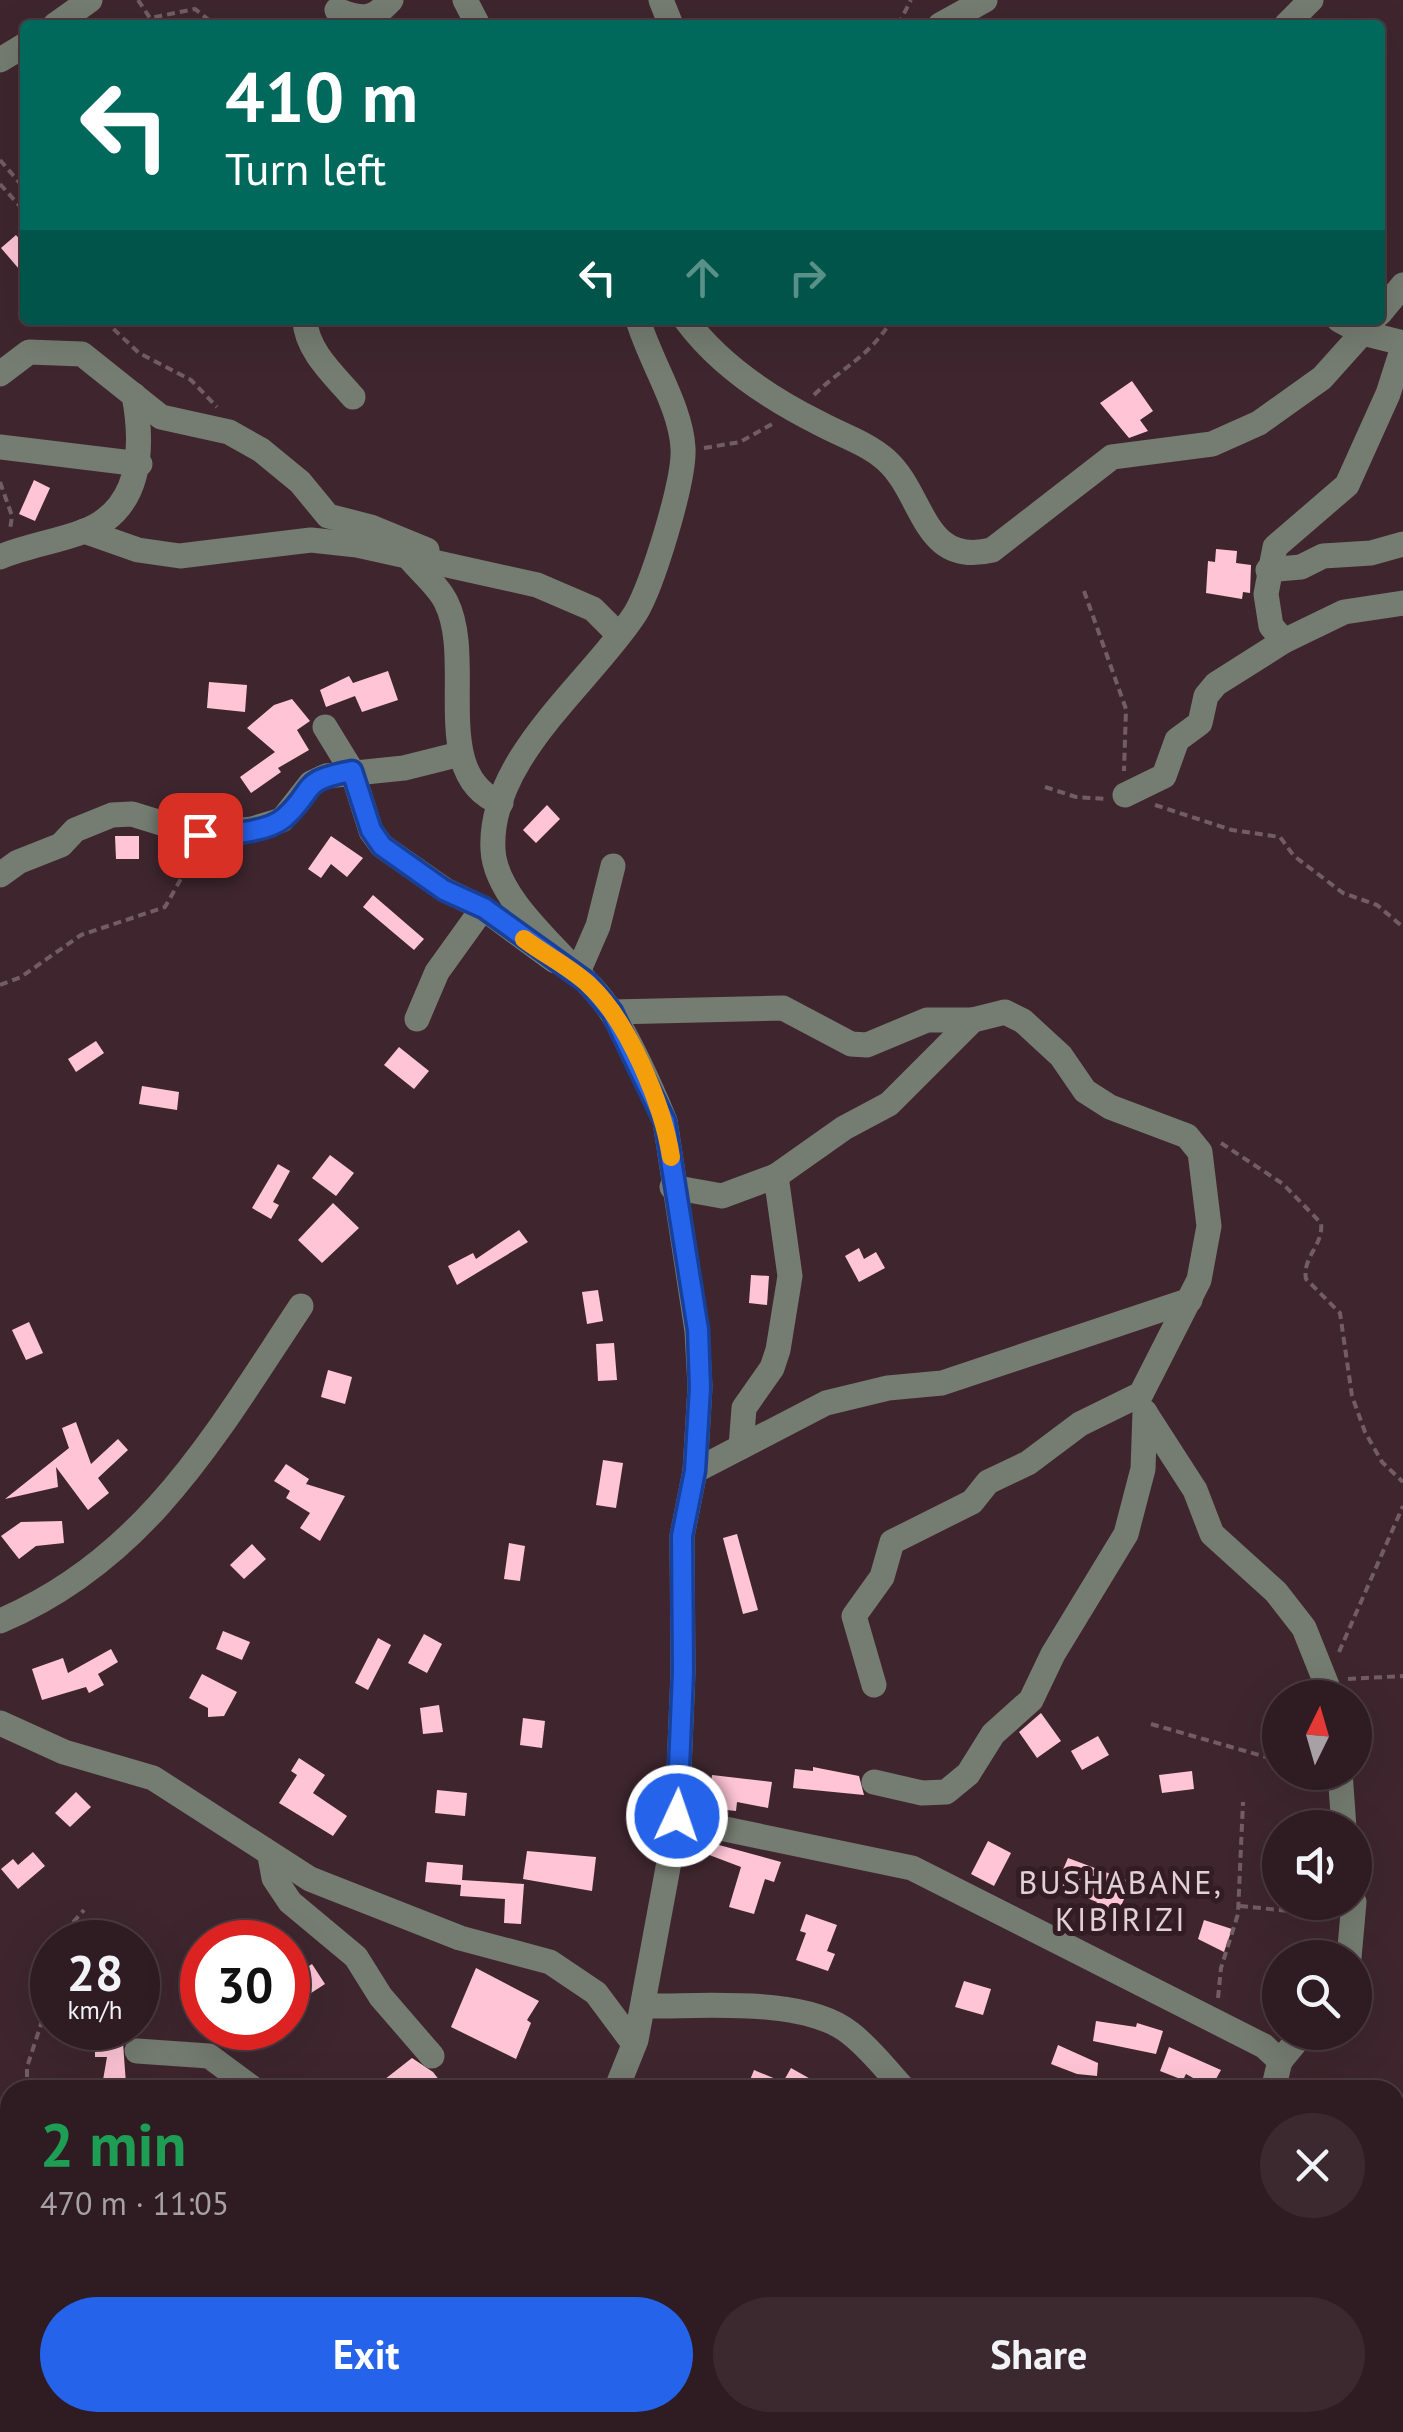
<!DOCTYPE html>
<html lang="en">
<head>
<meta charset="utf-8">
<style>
	body { margin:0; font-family:"PT Sans",sans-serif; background:#3b292f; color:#f1f3f6; height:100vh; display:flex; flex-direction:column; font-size:38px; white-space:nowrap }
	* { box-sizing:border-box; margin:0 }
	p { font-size:32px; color:#a7a1a5 }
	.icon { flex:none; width:55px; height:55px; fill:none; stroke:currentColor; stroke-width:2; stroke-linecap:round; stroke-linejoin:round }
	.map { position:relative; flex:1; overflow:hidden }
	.sheet { position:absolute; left:0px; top:2080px; width:1405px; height:352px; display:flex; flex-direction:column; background:#2f1c22; border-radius:30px 30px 0 0; box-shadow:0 10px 40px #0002,0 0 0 2px #4a3a40 }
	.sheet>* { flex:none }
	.top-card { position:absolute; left:20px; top:20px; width:1365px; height:305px; border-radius:10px; box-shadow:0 10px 40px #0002,0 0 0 2px #4a3a40; background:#00695c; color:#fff; overflow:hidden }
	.needle { width:65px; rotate:5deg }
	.buttons { position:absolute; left:1262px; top:1680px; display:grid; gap:20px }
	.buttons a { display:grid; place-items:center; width:110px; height:110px; border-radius:50%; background:#2f1c22; box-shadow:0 10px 40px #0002,0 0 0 2px #4a3a40; font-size:50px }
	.speed { position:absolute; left:30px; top:1920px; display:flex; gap:20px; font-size:50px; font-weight:700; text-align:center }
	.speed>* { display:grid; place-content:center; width:130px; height:130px; border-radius:50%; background:#2f1c22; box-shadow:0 10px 40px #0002,0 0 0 2px #4a3a40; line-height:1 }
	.speed small { font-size:25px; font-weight:400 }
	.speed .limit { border:15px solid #d22; background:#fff; color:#111 }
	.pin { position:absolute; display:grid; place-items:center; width:85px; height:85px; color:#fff; margin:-42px; border-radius:20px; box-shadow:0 5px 15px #0006 }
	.me { position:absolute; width:110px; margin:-55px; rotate:3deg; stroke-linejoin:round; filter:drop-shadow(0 0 8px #0008) }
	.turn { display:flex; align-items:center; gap:35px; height:210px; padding:0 40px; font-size:45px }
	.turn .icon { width:130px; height:130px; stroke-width:2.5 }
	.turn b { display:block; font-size:70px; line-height:85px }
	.lanes { display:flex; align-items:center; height:95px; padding:0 40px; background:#0003; justify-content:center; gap:50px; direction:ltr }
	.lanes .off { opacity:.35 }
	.round { display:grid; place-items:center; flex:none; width:105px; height:105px; border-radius:52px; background:#3b292f }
	.summary { display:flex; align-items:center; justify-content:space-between; height:170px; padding:0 40px }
	h1 { font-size:60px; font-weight:700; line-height:75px; color:#1e9e55 }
	.primary-button { display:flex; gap:20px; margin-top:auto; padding:20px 40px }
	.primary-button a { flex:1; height:115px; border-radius:60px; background:#2563eb; color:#fff; font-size:40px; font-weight:700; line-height:115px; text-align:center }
	.primary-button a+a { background:#3b292f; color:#f1f3f6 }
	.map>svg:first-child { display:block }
	.building { fill:#ffc5d6 }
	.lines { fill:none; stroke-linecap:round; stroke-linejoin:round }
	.path { stroke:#735d64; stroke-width:4; stroke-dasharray:8 5; stroke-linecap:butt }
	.minor { stroke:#757c71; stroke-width:25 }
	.route-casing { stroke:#184099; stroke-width:25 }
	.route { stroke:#2563eb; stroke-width:18 }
	.slow { stroke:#f59e0b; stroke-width:18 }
	.labels { text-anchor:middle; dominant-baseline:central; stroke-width:10; stroke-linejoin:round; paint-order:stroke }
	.neighbourhood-label { font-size:32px; letter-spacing:2.5px; fill:#e1d0d5; stroke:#341c24 }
</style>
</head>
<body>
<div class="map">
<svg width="1403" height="2432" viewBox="0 0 1403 2432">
	<rect width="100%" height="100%" fill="#3f262e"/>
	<g class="building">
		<path d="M16,235L25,246V276L1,248Z"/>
		<path d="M1132,381L1153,411L1140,420L1148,431L1129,438L1100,403Z"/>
		<path d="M34,480L50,488L35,521L19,514Z"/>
		<path d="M1216,549L1237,551L1236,563L1251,565L1250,593L1243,592L1242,599L1206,593L1208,561L1215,562Z"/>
		<path d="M388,671L398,700L362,712L355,696L326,707L320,690L349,676L353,683Z"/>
		<path d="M209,682L247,685L245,712L207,708Z"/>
		<path d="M292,699L310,721L297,730L309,750L278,768L281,772L251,793L240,777L275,752L247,728L274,705Z"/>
		<path d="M547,805L560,819L536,843L523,830Z"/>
		<path d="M115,836H139V859H116Z"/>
		<path d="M331,836L363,858L347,877L331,864L321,878L308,869Z"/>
		<path d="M373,895L424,939L414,950L363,907Z"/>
		<path d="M96,1041L104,1053L76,1072L68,1059Z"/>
		<path d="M399,1047L429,1071L414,1089L384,1065Z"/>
		<path d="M142,1086L179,1092L177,1110L139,1104Z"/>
		<path d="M330,1155L354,1173L336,1196L312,1178Z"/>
		<path d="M278,1164L290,1171L273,1202L279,1205L271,1219L252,1208Z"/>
		<path d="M333,1203L359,1228L322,1263L298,1240Z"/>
		<path d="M519,1230L528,1242L457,1285L448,1266L473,1253L476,1259Z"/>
		<path d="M859,1248L864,1259L876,1252L885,1268L859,1282L845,1256Z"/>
		<path d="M751,1275L769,1276L767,1305L749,1303Z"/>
		<path d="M598,1290L603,1321L587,1324L582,1292Z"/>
		<path d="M29,1322L43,1353L26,1360L12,1330Z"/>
		<path d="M614,1343L617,1380L598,1381L596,1344Z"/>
		<path d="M328,1370L352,1377L345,1404L321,1397Z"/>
		<path d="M76,1422L91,1464L118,1439L128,1450L98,1478L109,1493L88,1510L56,1467L58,1487L5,1499L69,1448L62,1428Z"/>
		<path d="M603,1460L623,1463L616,1508L596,1505Z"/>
		<path d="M286,1464L309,1479L306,1484L345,1496L320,1541L300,1528L310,1513L286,1498L290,1491L274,1481Z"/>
		<path d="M62,1521L64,1543L36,1546L19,1559L1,1536L21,1522Z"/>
		<path d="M737,1534L758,1610L743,1614L723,1538Z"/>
		<path d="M509,1543L525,1546L520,1581L504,1579Z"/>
		<path d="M252,1544L266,1559L244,1579L230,1565Z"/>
		<path d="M223,1631L250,1642L242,1660L216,1649Z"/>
		<path d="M424,1634L442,1644L427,1673L408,1663Z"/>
		<path d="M378,1638L391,1645L368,1690L355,1683Z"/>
		<path d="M111,1649L118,1662L98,1674L104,1685L89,1693L86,1687L42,1700L32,1669L63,1658L68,1673Z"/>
		<path d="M202,1674L237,1692L224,1716L208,1717V1708L189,1698Z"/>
		<path d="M439,1705L443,1732L423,1734L420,1708Z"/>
		<path d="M1041,1713L1061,1741L1037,1758L1019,1732Z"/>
		<path d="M523,1718L545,1721L542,1748L520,1745Z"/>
		<path d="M1098,1736L1109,1755L1082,1770L1071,1751Z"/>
		<path d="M299,1758L325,1775L313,1793L347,1816L333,1836L279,1803L297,1775L291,1771Z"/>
		<path d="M813,1767L859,1776L864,1795L793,1788L795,1769L813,1771Z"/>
		<path d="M1192,1771L1194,1789L1162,1793L1159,1775Z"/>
		<path d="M712,1775L772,1782L768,1808L737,1802L736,1811L708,1808Z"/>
		<path d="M437,1790L467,1793L465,1816L435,1813Z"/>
		<path d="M76,1792L91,1807L70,1827L55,1813Z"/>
		<path d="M988,1841L1011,1853L994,1886L971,1874Z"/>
		<path d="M708,1842L781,1862L774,1882L765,1879L754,1914L729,1907L741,1867L704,1853Z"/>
		<path d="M527,1851L596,1857L592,1891L523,1879Z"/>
		<path d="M33,1852L45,1866L18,1889L1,1869L13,1859L18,1865Z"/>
		<path d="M1068,1858L1132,1882L1113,1923L1092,1912L1097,1902L1056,1886Z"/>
		<path d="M427,1862L463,1865L462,1880L524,1884L521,1924L504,1923L505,1899L460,1896L461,1885L425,1882Z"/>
		<path d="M806,1914L837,1925L827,1951L835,1954L828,1971L796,1960L806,1933L800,1931Z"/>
		<path d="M1204,1920L1232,1929L1224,1952L1198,1939Z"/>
		<path d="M87,1923L127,1928L125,1942L85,1938Z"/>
		<path d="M312,1964L325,1984L305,1997L292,1977Z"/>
		<path d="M476,1968L539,2001L527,2020L531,2023L516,2059L451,2027Z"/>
		<path d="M964,1981L991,1989L983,2015L955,2007Z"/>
		<path d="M1096,2021L1136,2027L1137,2023L1163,2031L1156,2054L1093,2041Z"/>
		<path d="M95,2042L123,2043L126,2084L103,2080L107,2057H95Z"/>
		<path d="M1058,2045L1098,2063L1097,2076L1077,2074L1051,2064Z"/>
		<path d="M1169,2047L1221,2070L1211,2088L1186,2074L1183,2080L1160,2071Z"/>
		<path d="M412,2058L433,2072L447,2090H416L410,2083L400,2090H371Z"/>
		<path d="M791,2068L830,2090H761L748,2085L754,2070L783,2082Z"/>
	</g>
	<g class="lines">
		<g class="path">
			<path d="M138,0L150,18L195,9L215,25"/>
			<path d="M898,25L911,0"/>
			<path d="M0,160L25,189"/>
			<path d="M0,184L25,212"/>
			<path d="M104,320L139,353L191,380L217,407"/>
			<path d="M814,395C846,364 867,359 892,320"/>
			<path d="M704,448L740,442L774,423"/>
			<path d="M0,482L12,516L10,530"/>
			<path d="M1084,591L1126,709L1124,771"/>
			<path d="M1045,787L1076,797L1106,799"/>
			<path d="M1155,805L1232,830L1280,837L1294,856L1343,893L1377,905L1403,927"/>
			<path d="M0,985L21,977L81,935L165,907L182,877L236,854"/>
			<path d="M1221,1143L1283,1184L1321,1223C1324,1245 1302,1257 1306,1279L1340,1313L1352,1396L1365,1432L1382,1462L1403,1482"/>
			<path d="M1339,1652L1403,1506"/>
			<path d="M1348,1679L1403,1676"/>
			<path d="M1151,1724L1280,1761"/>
			<path d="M1304,1772L1320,1785"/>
			<path d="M1240,1906L1329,1915"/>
			<path d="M56,1942L84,1910"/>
			<path d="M1218,1998L1221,1968L1238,1914L1243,1802"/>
			<path d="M27,2090V2067L44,2015L52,1958"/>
			<path d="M0,2340L10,2322"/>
			<path d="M640,2422L643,2432"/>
		</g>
		<g class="minor">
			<path d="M465,0L478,25"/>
			<path d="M661,0L671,25"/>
			<path d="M337,10C362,20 372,21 391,0"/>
			<path d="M55,25L90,0"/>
			<path d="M940,25L985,0"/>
			<path d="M1286,25L1311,0"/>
			<path d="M0,60L25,45"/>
			<path d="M1380,313L1403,285"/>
			<path d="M305,320C306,350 334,375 353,397"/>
			<path d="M686,320C720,366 769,398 819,423C841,435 867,443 886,460C925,495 922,567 992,550L1112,457L1212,444L1259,423L1322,378L1374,320"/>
			<path d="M1339,320L1363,333L1403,343"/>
			<path d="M0,374L29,352L82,354L161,417L229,432L261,450L300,482L328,516L371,527L427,550"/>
			<path d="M0,447L140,464"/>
			<path d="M84,531L138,550L180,556L311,540L357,545L537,585L593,609L619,635"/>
			<path d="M0,557C26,546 55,542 82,532C142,511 144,449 134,395"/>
			<path d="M411,560C422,573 439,587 446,602C476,661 428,776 501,803"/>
			<path d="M1268,570L1301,567L1323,556L1371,553L1403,544"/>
			<path d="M1284,641L1271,626L1266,594L1275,547L1347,485L1388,394L1403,347"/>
			<path d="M325,727L352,771L371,831L382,846L445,890L483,908L555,961"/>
			<path d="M1125,795L1164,776L1177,740L1200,723L1206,696L1216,684L1284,641L1344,612L1403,603"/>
			<path d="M0,875L18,862L61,845L75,830L112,815L132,814L200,835L252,829L282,820L311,783L326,776L404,768L460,754"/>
			<path d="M578,972L598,926L613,866"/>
			<path d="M612,1012L783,1008L851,1044L867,1045L927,1020H973"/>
			<path d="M417,1019L437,972L483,908"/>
			<path d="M672,1187L722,1196L776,1176L844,1128L889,1104L973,1020L1005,1012L1023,1021L1061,1056L1085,1091L1110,1107L1187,1136L1200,1152L1209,1226L1199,1280L1141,1394L1080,1424L1028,1463L988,1482L972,1502L892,1542L882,1577L854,1616L874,1685"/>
			<path d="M1146,1414L1195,1490L1212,1534L1276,1592L1304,1628L1332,1698"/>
			<path d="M741,1447L744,1408L772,1368L778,1350L790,1276L776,1176"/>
			<path d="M695,1471L826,1403L888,1388L942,1383L1190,1300"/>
			<path d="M0,1621C147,1559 217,1432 301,1306"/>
			<path d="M0,1723L64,1752L153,1778L310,1879L460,1938L550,1962L596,1993L634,2044"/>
			<path d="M1340,1772L1344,1828"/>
			<path d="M874,1782L922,1793L946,1792L968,1774L993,1734L1031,1700L1053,1654L1126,1534L1143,1469L1145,1412"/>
			<path d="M677,1819L912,1868L1264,2046L1280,2061L1273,2090"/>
			<path d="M270,1856L274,1878L290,1902L356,1957L381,1997L432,2056"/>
			<path d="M1349,1958L1354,1902"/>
			<path d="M643,2006C701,2007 804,1996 850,2033C871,2049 887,2071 905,2090"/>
			<path d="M137,2051L209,2056L255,2090"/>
			<path d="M1280,2061L1304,2032"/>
			<path d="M616,2090L636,2040L677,1819L683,1672L682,1536L695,1471L700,1387L697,1331L665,1121C650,1085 633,1046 612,1013C581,965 496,907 493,850C488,759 590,683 635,614C652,587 685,480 683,448C681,407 650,361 638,320"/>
			<path d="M245,2432L256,2422"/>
			<path d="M488,2432L492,2422"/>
			<path d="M1209,2432L1211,2422"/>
		</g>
	</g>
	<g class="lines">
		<defs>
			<path id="route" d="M200,835C222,835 266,833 284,818C317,789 297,781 352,771L371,830L382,846L444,890L484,908L588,983L612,1012L665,1122L698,1330L700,1388L695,1471L682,1536L683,1672L677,1816"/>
		</defs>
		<use href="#route" class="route-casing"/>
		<use href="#route" class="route"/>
		<path class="slow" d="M524,939C545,955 570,967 588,984C628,1020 663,1105 671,1157"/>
	</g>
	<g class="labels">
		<g class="neighbourhood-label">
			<text x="1121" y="1882">BUSHABANE,<tspan x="1121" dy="37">KIBIRIZI</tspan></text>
		</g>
	</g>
</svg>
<div class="buttons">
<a><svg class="needle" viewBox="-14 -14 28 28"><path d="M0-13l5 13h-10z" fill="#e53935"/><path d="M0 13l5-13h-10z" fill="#a7a1a5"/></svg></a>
<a><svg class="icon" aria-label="sound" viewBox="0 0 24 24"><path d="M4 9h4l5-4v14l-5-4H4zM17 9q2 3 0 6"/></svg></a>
<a><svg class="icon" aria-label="search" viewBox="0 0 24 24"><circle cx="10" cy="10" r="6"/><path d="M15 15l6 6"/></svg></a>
</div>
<div class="speed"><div>28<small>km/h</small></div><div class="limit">30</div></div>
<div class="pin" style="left:200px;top:835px;background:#d93025"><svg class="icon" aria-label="arrive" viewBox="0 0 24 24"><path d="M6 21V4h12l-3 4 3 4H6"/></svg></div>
<svg class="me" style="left:677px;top:1816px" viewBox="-20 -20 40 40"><circle r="17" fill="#2563eb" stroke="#fff" stroke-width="3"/><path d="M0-11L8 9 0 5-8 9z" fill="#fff"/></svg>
<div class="top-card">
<div class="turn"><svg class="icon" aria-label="left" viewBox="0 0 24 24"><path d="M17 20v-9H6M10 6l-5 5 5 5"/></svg><div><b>410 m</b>Turn left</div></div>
<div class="lanes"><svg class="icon" aria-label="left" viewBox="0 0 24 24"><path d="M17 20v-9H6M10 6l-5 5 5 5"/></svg><svg class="icon off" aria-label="ahead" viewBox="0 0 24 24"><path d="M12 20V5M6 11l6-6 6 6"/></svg><svg class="icon off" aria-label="right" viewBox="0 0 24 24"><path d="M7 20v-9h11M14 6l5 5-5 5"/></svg></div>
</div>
<section class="sheet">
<div class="summary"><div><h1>2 min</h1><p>470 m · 11:05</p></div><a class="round"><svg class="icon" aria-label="close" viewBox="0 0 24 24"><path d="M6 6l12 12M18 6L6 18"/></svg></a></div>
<div class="primary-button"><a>Exit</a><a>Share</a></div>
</section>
</div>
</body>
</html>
